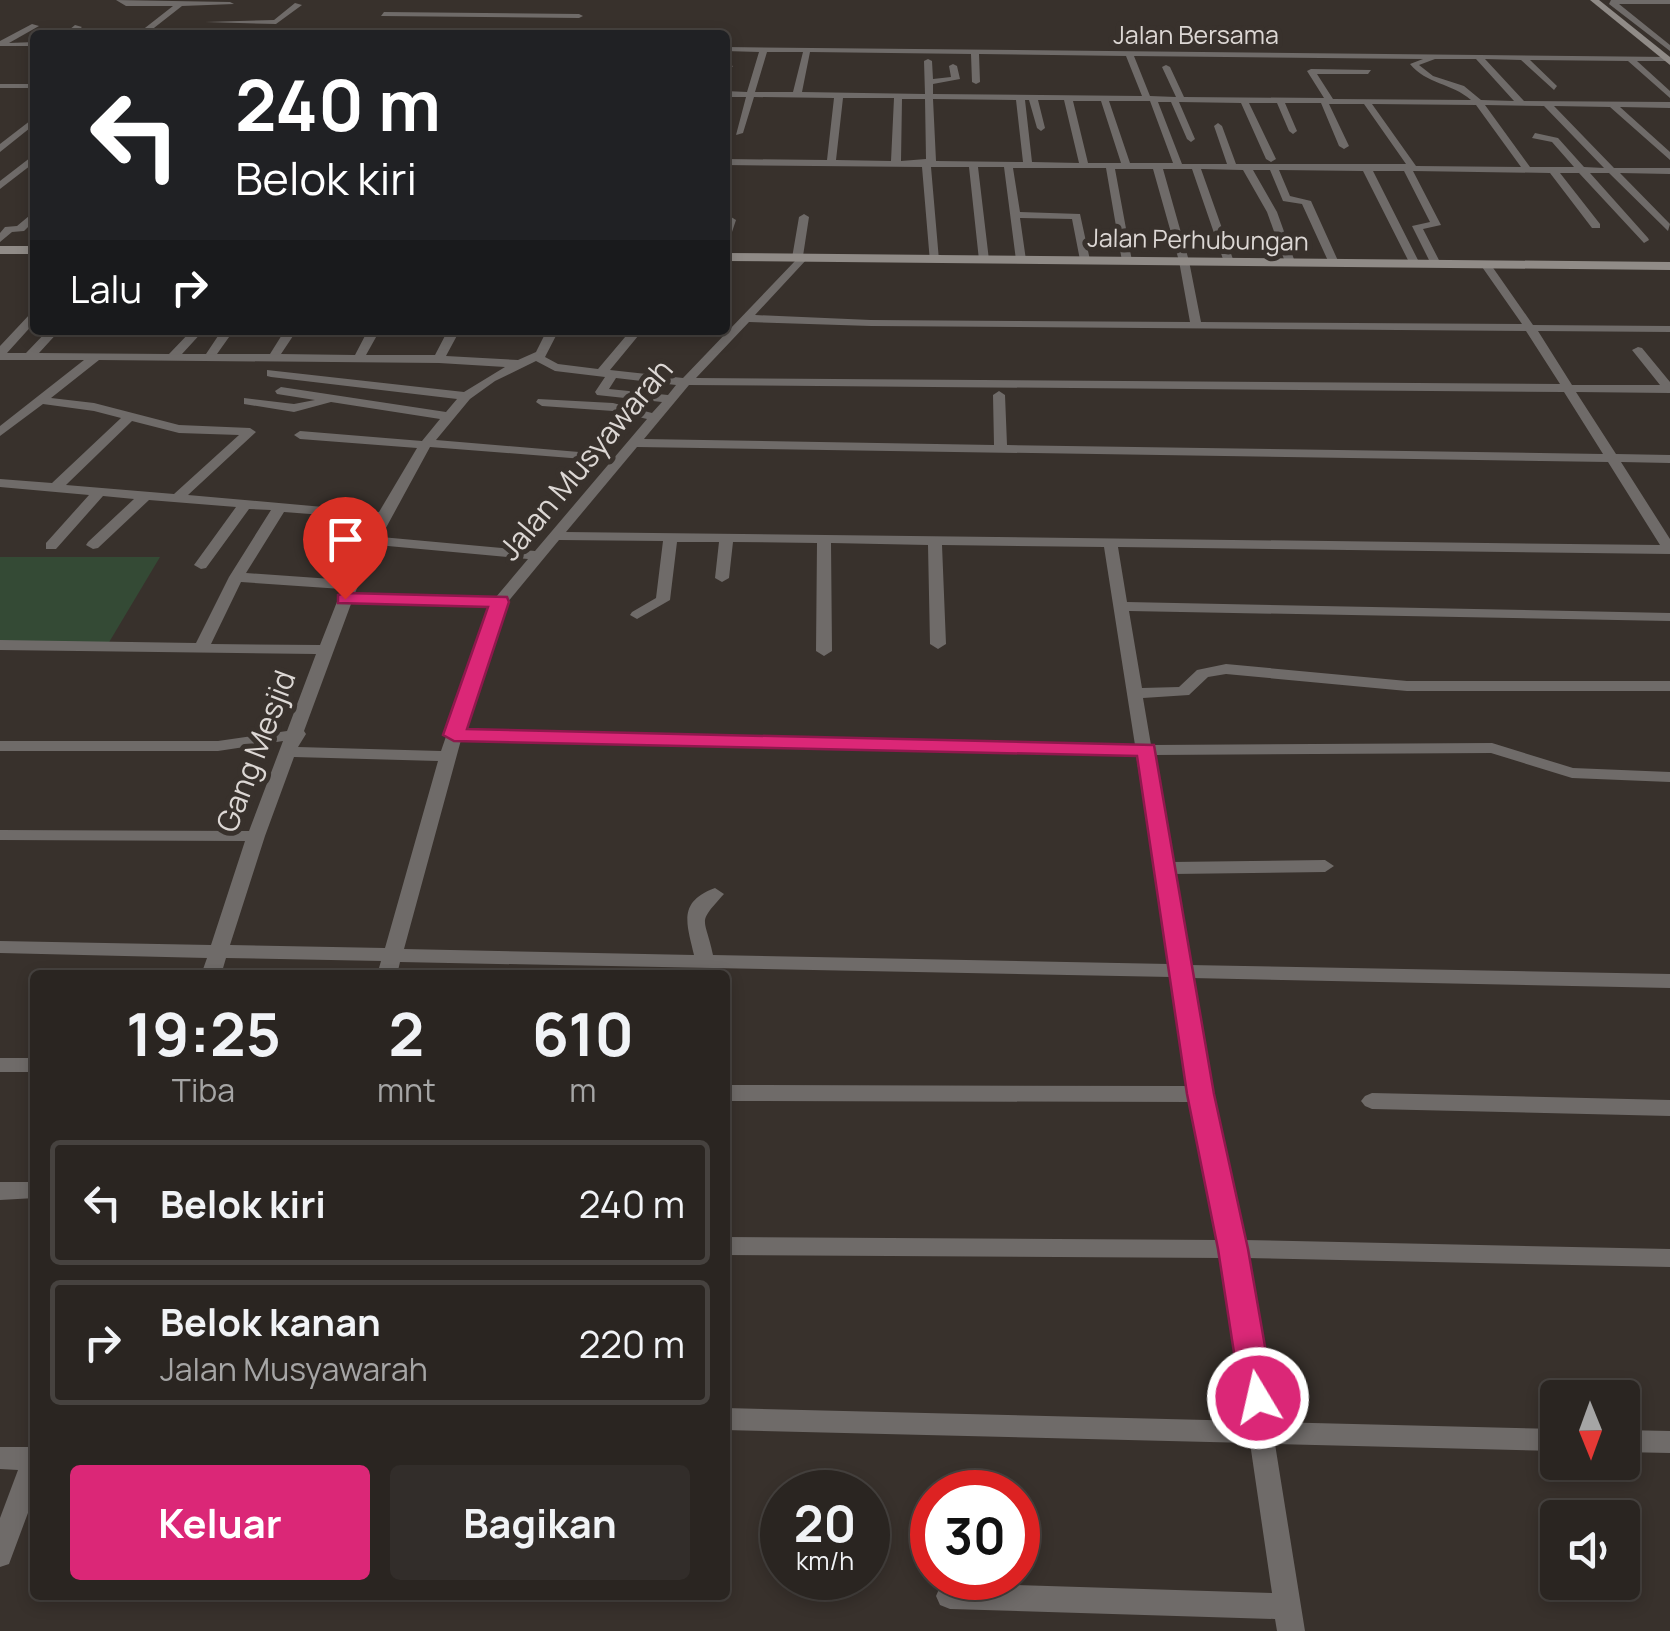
<!DOCTYPE html>
<html lang="id">
<head>
<meta charset="utf-8">
<style>
	body { margin:0; font-family:Manrope,sans-serif; background:#322d2a; color:#f1f3f6; height:100vh; display:flex; flex-direction:column; font-size:38px; white-space:nowrap }
	* { box-sizing:border-box; margin:0 }
	p { font-size:32px; color:#a5a5a5 }
	.icon { flex:none; width:55px; height:55px; fill:none; stroke:currentColor; stroke-width:2; stroke-linecap:round; stroke-linejoin:round }
	.map { position:relative; flex:1; overflow:hidden }
	.panel { position:absolute; left:30px; top:970px; width:700px; height:630px; display:flex; flex-direction:column; background:#2a2521; border-radius:10px; box-shadow:0 5px 15px #0003,0 0 0 2px #46423f }
	.panel>* { flex:none }
	.top-card { position:absolute; left:30px; top:30px; width:700px; height:305px; border-radius:10px; box-shadow:0 5px 15px #0003,0 0 0 2px #46423f; background:#202124; color:#fff; overflow:hidden }
	.needle { width:65px; rotate:179deg }
	.buttons { position:absolute; left:1540px; top:1380px; display:grid; gap:20px }
	.buttons a { display:grid; place-items:center; width:100px; height:100px; border-radius:10px; background:#2a2521; box-shadow:0 5px 15px #0003,0 0 0 2px #46423f; font-size:50px }
	.speed { position:absolute; left:760px; top:1470px; display:flex; gap:20px; font-size:50px; font-weight:700; text-align:center }
	.speed>* { display:grid; place-content:center; width:130px; height:130px; border-radius:50%; background:#2a2521; box-shadow:0 5px 15px #0003,0 0 0 2px #46423f; line-height:1 }
	.speed small { font-size:25px; font-weight:400 }
	.speed .limit { border:15px solid #d22; background:#fff; color:#111 }
	.pin { position:absolute; display:grid; place-items:center; width:85px; height:85px; color:#fff; margin:-102px -42px; border-radius:50% 50% 50% 0; rotate:-45deg; box-shadow:0 0 10px #0007 }
	.pin .icon { rotate:45deg }
	.me { position:absolute; width:110px; margin:-55px; rotate:351deg; stroke-linejoin:round; filter:drop-shadow(0 0 8px #0008) }
	.turn { display:flex; align-items:center; gap:35px; height:210px; padding:0 40px; font-size:45px }
	.turn .icon { width:130px; height:130px; stroke-width:2.5 }
	.turn b { display:block; font-size:70px; line-height:85px }
	.then { display:flex; align-items:center; height:95px; padding:0 40px; background:#0003; gap:20px; font-size:38px }
	.eta { display:flex; justify-content:space-evenly; align-items:center; height:170px; text-align:center }
	.eta b { font-size:60px; font-weight:700; line-height:70px }
	.cta { display:flex; gap:20px; margin-top:auto; padding:20px 40px }
	.cta a { flex:1; height:115px; border-radius:10px; background:#db2777; color:#fff; font-size:40px; font-weight:700; line-height:115px; text-align:center }
	.cta a+a { background:#322d2a; color:#f1f3f6 }
	ul { padding:0; list-style:none }
	li { display:flex; align-items:center; gap:30px; height:125px; margin:0 20px 15px; padding:0 20px; border:5px solid #46423f; border-radius:10px }
	li div { flex:1 }
	li b { display:block; font-size:38px }
	li em { font-style:normal }
	.map>svg:first-child { display:block }
	.green { fill:#344a35 }
	.lines { fill:none; stroke-linecap:round; stroke-linejoin:round }
	.street { fill:#6f6b69; fill-rule:evenodd }
	.secondary { fill:#908b87; fill-rule:evenodd }
	.route { fill:#db2777; stroke:#8e194d; stroke-width:2.5 }
	.labels { text-anchor:middle; dominant-baseline:central; stroke-width:10; stroke-linejoin:round; paint-order:stroke }
	.far-street-label { font-size:25px; fill:#dcd7d4; stroke:#38312c }
	.street-label { font-size:30px; fill:#dcd7d4; stroke:#38312c }
</style>
</head>
<body>
<div class="map">
<svg width="1670" height="1631" viewBox="0 0 1670 1631">
	<rect width="100%" height="100%" fill="#38312c"/>
	<path class="green" d="M0,557H160L108,644H0Z"/>
	<g class="lines">
		<g class="street">
			<path d="M116,0L230,2L234,4L182,6L145,35H136L173,6H126Z"/>
			<path d="M1611,0H1670V4H1619L1670,45V51L1609,4Z"/>
			<path d="M295,3L302,5L276,24L205,22L274,20Z"/>
			<path d="M384,12L579,14L583,16L579,18L381,16Z"/>
			<path d="M32,24L39,26L9,43L35,42V46H0V41Z"/>
			<path d="M75,25L82,27L72,35H63Z"/>
			<path d="M402,29L569,30L573,32L569,34L399,33Z"/>
			<path d="M725,47L1670,57V61H1637L1670,91V98L1628,61L1530,60L1557,86L1554,90L1521,60L1485,59L1524,101L1670,102V108L1620,107L1670,152V160L1610,107L1554,106L1614,168H1670V174L1620,173L1670,224L1668,231L1609,173H1590L1648,238L1649,240L1644,243L1579,173H1560L1600,224V228H1592L1550,173L1413,171L1441,225L1423,229L1441,264L1432,266L1412,226L1430,222L1404,171H1373L1420,264L1415,267L1410,264L1363,171L1279,170L1290,196L1311,201L1339,263L1334,266L1329,263L1302,204L1283,201L1270,170H1253L1277,212L1295,262L1290,265L1285,262L1267,212L1243,170L1201,169L1234,262L1229,265L1224,262L1192,169H1163L1189,261L1201,322L1522,324L1480,264L1485,261L1489,262L1533,325L1670,326V332L1538,331L1572,385H1660L1632,350L1638,347L1642,348L1670,382V393L1576,392L1616,454L1670,455V463L1621,462L1670,539V554L1118,547L1127,602L1670,613V621L1129,611L1142,688L1179,687L1197,670L1226,664L1407,681H1670V691H1407L1226,674L1208,677L1189,695L1143,698L1151,745L1492,743L1573,768L1670,772V782L1572,778L1491,753L1153,755L1171,862L1325,860L1334,866L1325,872L1173,874L1189,965L1670,974V988L1191,978L1211,1094L1243,1240L1670,1249V1267L1246,1258L1272,1422L1558,1429V1451L1275,1444L1305,1631H1277L1275,1619L950,1609L940,1605L936,1596L940,1587L950,1583L1272,1593L1250,1443L725,1430V1408L1247,1421L1223,1258L725,1255V1237L1220,1240L1191,1102L725,1101V1085L1188,1086L1171,977L400,962L397,975H377L381,961L226,958L221,975H201L207,958L0,953V941L211,945L245,841L0,840V830L249,831L283,741L218,751H0V741H218L287,731L316,654L0,650V640L196,643L229,577L271,510L249,509L206,568L201,569L194,565L236,507L149,500L98,548L93,549L86,545L88,542L134,499L103,496L56,549H46V543L89,495L0,487V479L52,483L121,418L94,411L43,404L0,436V426L84,360H0V346L31,313L35,312V322L7,353H26L48,330H60L39,353L169,354L192,330H204L182,354H206L222,330H234L217,354H270L285,330H297L281,354L355,355L368,330H380L366,355H435L448,330H460L446,356L518,360L536,352L547,330H559L545,357L558,364L598,369L631,330H643L610,370L683,378L795,261L792,258L799,217L804,214L809,217L803,256L807,259L755,315L871,320L1190,322L1179,261L1153,169H1115L1132,261L1127,264L1122,261L1106,168H1013L1020,212L1080,214L1090,260L1085,263L1080,260L1072,219L1020,218L1026,260L1021,263L1016,260L1004,167H978L989,260L984,263L979,260L969,167H931L939,260L930,262L922,167L725,165V159L827,160L834,98L754,97L743,133L736,135L746,97H725V91L747,92L759,52L725,51ZM767,52H803L793,92H755ZM810,52L971,54L972,82L976,84L980,82L979,54L1126,56L1142,96L933,94V84L960,79L957,66L953,64L949,66L951,77L933,79L932,61L928,59L924,61L925,94L802,92ZM1134,56L1423,59L1410,64C1426,84 1452,83 1471,100L1333,99L1317,74H1368L1371,70L1311,69L1307,71L1324,98L1184,97L1170,67L1166,65L1162,67L1176,97L1150,96ZM1435,59H1476L1514,101L1481,100L1464,86L1433,76L1419,65ZM843,98H894L891,161L836,160ZM902,99H925L926,159L901,161ZM933,99L1016,100L1023,162L936,161ZM1025,100H1029L1037,128L1041,131L1045,128L1038,100H1064L1079,163L1032,162ZM1073,101H1101L1121,163H1088ZM1109,101H1150L1173,163H1130ZM1158,102H1171L1187,139L1191,142L1195,139L1179,102L1241,103L1266,159L1271,162L1276,159L1249,103H1277L1289,131L1293,134L1297,131L1285,103H1321L1339,146L1344,149L1349,146L1329,104H1364L1406,164H1236L1222,126L1218,123L1214,126L1227,164H1182ZM1372,104L1476,105L1521,167L1416,166ZM1485,105L1544,106L1604,168L1584,167L1558,138L1535,133L1532,138L1552,142L1574,167H1530ZM749,322L871,326L1526,331L1560,384L696,378ZM99,360L439,363L505,367L464,392L267,370V376L271,377L457,399L446,412L281,387L275,391L277,394L315,400L294,404L244,398V404L294,412L331,402L440,419L422,441L300,431L294,435L300,439L417,448L379,512L188,495L256,432L250,428L179,425L94,403L51,398ZM536,361L555,371L605,377L595,392L597,395L662,402L652,413L613,403L538,399L536,402L542,406L613,411L647,419L535,551L381,537L430,447L596,460L597,457L591,453L436,440L470,399L495,381ZM616,378L676,385L668,395L609,389ZM689,385L1564,392L1603,454L1007,445L1005,395L999,391L993,395L994,445L644,439ZM132,421L179,433L239,435L174,494L66,485ZM637,447L1608,462L1660,545L566,532ZM284,512L375,519L346,580L246,573ZM559,540L663,541L656,598L632,612L630,615L637,619L670,600L677,542H719L715,578L722,582L729,578L733,542L817,543L816,651L824,656L832,651L831,543L928,545L930,644L938,649L946,644L942,545L1104,547L1135,745L464,730L507,603ZM377,545L528,559L496,597L354,595ZM241,582L342,589L320,645L211,644ZM351,604L491,606L441,751L298,747L306,734L304,731ZM461,740L1136,755L1169,964L713,955C705,916 696,925 724,894L715,888C677,902 687,924 694,955L404,949ZM294,757L438,761L385,948L230,945L265,836Z"/>
			<path d="M726,64L733,66L725,76Z"/>
			<rect x="0" y="84" width="35" height="4"/>
			<path d="M35,117V124L0,152V144Z"/>
			<path d="M35,154V162L0,189V181Z"/>
			<path d="M35,211V220L24,231L12,232L0,242V233L5,227L17,226Z"/>
			<path d="M731,217L736,220L730,238L725,241V223Z"/>
			<rect x="0" y="1058" width="35" height="14"/>
			<path d="M1372,1093L1670,1100V1116L1372,1109L1365,1106L1361,1101L1365,1096Z"/>
			<path d="M0,1182H35V1198L0,1200Z"/>
			<path d="M1622,1430L1670,1431V1453L1622,1452Z"/>
			<path d="M0,1447H35V1494L9,1564L0,1567V1518L18,1470L0,1469Z"/>
		</g>
		<g class="secondary">
			<path d="M1590,0H1599L1670,57V65Z"/>
			<rect x="0" y="246" width="35" height="8"/>
			<path d="M725,253L1670,262V270L725,261Z"/>
		</g>
	</g>
	<path class="route" d="M345,593L507,597L509,602L467,729L1154,745L1214,1094L1248,1249L1274,1398L1269,1407L1258,1411L1246,1407L1241,1398L1218,1249L1187,1094L1137,756L454,741L443,735L488,607L338,603V595Z"/>
	<g class="labels">
		<g class="far-street-label">
			<text x="1196" y="34">Jalan Bersama</text>
			<text transform="translate(1198 239) rotate(1)">Jalan Perhubungan</text>
		</g>
		<g class="street-label">
			<text transform="translate(585 459) rotate(-50)">Jalan Musyawarah</text>
			<text transform="translate(255 751) rotate(-69)">Gang Mesjid</text>
		</g>
	</g>
</svg>
<div class="buttons">
<a><svg class="needle" viewBox="-14 -14 28 28"><path d="M0-13l5 13h-10z" fill="#e53935"/><path d="M0 13l5-13h-10z" fill="#a5a5a5"/></svg></a>
<a><svg class="icon" aria-label="sound" viewBox="0 0 24 24"><path d="M4 9h4l5-4v14l-5-4H4zM17 9q2 3 0 6"/></svg></a>
</div>
<div class="speed"><div>20<small>km/h</small></div><div class="limit">30</div></div>
<div class="pin" style="left:345px;top:599px;background:#d93025"><svg class="icon" aria-label="arrive" viewBox="0 0 24 24"><path d="M6 21V4h12l-3 4 3 4H6"/></svg></div>
<svg class="me" style="left:1258px;top:1398px" viewBox="-20 -20 40 40"><circle r="17" fill="#db2777" stroke="#fff" stroke-width="3"/><path d="M0-11L8 9 0 5-8 9z" fill="#fff"/></svg>
<div class="top-card">
<div class="turn"><svg class="icon" aria-label="left" viewBox="0 0 24 24"><path d="M17 20v-9H6M10 6l-5 5 5 5"/></svg><div><b>240 m</b>Belok kiri</div></div>
<div class="then">Lalu<svg class="icon" aria-label="right" viewBox="0 0 24 24"><path d="M7 20v-9h11M14 6l5 5-5 5"/></svg></div>
</div>
<section class="panel">
<div class="eta">
<div><b>19:25</b><p>Tiba</p></div>
<div><b>2</b><p>mnt</p></div>
<div><b>610</b><p>m</p></div>
</div>
<ul>
<li><svg class="icon" aria-label="left" viewBox="0 0 24 24"><path d="M17 20v-9H6M10 6l-5 5 5 5"/></svg><div><b>Belok kiri</b></div><em>240 m</em></li>
<li><svg class="icon" aria-label="right" viewBox="0 0 24 24"><path d="M7 20v-9h11M14 6l5 5-5 5"/></svg><div><b>Belok kanan</b><p>Jalan Musyawarah</p></div><em>220 m</em></li>
</ul>
<div class="cta"><a>Keluar</a><a>Bagikan</a></div>
</section>
</div>
</body>
</html>
